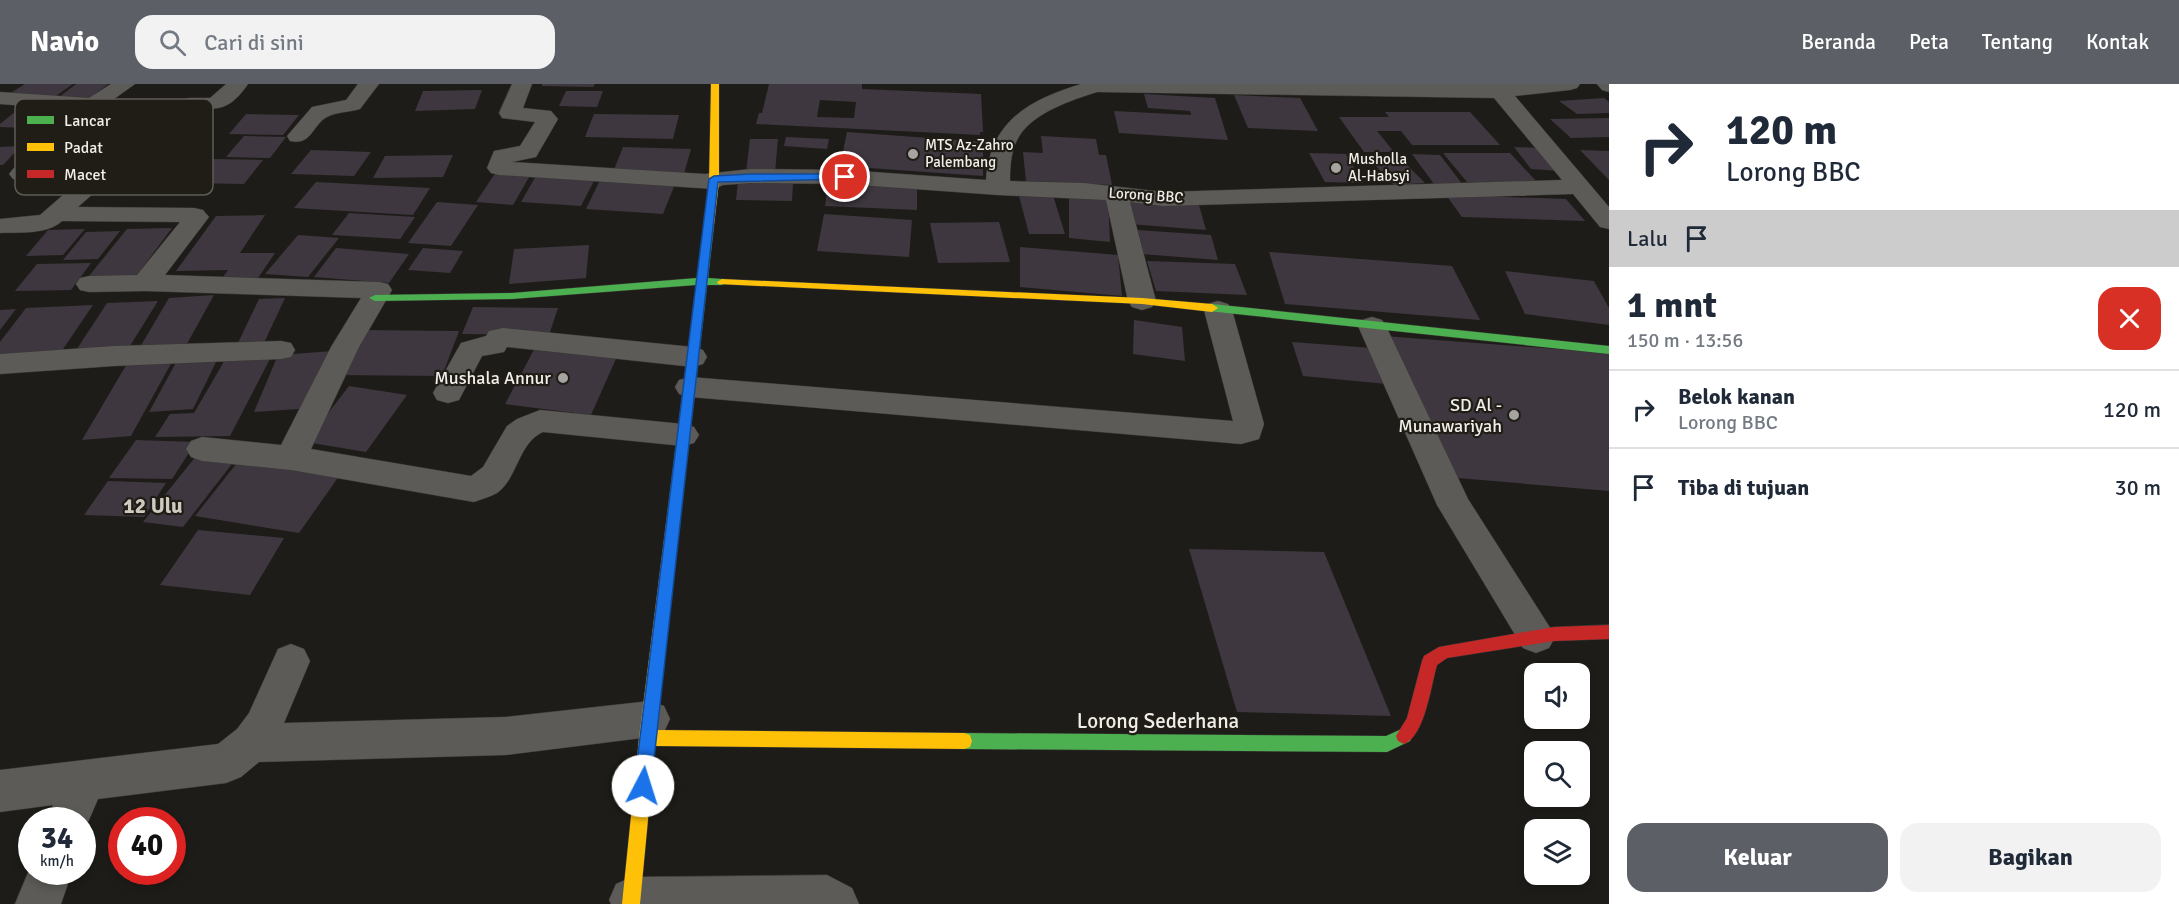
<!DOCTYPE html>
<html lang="id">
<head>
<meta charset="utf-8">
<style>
	body { margin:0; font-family:Signika,sans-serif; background:#f2f2f3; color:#1f2937; height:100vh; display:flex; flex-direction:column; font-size:22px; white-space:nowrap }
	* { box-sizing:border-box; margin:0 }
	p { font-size:20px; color:#747a83 }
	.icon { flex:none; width:33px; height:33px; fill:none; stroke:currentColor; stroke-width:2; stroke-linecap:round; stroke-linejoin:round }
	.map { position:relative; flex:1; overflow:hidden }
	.sheet { display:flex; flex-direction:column; background:#fff; width:570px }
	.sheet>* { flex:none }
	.top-card { background:#fff; color:#1f2937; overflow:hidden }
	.controls { position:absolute; left:1524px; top:579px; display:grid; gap:12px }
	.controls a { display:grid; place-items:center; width:66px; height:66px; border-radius:12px; background:#fff; box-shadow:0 3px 9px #0003; font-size:30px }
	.speed { position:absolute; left:18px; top:723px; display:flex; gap:12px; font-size:30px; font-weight:700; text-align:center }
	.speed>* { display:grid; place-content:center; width:78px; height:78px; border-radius:50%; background:#fff; box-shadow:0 3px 9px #0003; line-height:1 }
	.speed small { font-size:15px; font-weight:400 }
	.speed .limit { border:9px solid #d22; background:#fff; color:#111 }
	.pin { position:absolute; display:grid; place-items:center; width:51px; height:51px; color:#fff; margin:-26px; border:3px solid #fff; border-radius:50%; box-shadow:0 2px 6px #0007 }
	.me { position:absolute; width:66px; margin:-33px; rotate:5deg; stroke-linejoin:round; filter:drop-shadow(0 0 4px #0008) }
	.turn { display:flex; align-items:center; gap:21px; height:126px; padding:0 18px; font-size:27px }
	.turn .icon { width:78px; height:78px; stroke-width:2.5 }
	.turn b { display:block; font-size:42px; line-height:51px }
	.then { display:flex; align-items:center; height:57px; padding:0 18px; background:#0003; gap:12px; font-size:22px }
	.round { display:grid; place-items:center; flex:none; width:63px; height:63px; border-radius:18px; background:#f2f2f3 }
	.head { display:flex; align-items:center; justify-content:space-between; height:102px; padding:0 18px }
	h1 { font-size:36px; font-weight:800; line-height:45px }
	.cta { display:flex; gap:12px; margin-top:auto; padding:12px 18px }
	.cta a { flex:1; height:69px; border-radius:18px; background:#5c6066; color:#fff; font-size:24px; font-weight:800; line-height:69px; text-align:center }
	.cta a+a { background:#f2f2f3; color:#1f2937 }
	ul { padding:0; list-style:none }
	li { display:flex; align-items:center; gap:18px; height:78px; padding:0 18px; border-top:2px solid #e0e1e3 }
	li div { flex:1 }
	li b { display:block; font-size:22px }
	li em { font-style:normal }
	header { display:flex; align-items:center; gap:36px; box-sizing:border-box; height:84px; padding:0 30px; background:#5c6066; color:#fff }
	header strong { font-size:28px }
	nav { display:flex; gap:33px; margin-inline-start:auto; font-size:21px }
	.search { width:420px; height:54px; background:#f2f2f3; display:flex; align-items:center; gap:15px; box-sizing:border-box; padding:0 21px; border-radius:18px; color:#747a83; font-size:22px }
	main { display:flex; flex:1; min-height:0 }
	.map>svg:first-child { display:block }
	.building { fill:#3e373f; fill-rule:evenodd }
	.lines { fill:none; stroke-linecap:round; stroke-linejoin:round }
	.street-casing { stroke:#3a3835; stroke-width:1 }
	.fast-casing { stroke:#3a3835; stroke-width:1 }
	.slow-casing { stroke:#3a3835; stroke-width:1 }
	.jam-casing { stroke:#3a3835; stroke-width:1 }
	.street { fill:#5c5b58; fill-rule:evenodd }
	.fast { fill:#4caf50; fill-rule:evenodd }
	.slow { fill:#ffc107; fill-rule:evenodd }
	.jam { fill:#c62828; fill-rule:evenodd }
	.route { fill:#1a73e8; stroke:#114b97; stroke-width:1.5 }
	.poi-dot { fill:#a6a4a0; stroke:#201d16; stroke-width:2 }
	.labels { text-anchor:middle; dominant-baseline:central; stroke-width:4.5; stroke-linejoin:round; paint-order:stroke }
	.far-poi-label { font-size:15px; fill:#f0eee9; stroke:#201d16; text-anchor:start }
	.far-street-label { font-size:15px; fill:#f0eee9; stroke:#201d16 }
	.poi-label { font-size:18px; fill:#f0eee9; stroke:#201d16; text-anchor:end }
	.quarter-label { font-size:21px; font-weight:bold; fill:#cecabf; stroke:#201d16 }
	.near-street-label { font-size:21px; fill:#f0eee9; stroke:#201d16 }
	.key { fill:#201d16; stroke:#5e5c55; stroke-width:1.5 }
	.key-label { font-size:16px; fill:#f0eee9 }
</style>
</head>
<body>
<header>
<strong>Navio</strong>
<div class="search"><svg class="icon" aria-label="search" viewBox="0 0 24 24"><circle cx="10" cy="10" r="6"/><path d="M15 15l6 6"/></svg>Cari di sini</div>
<nav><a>Beranda</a><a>Peta</a><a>Tentang</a><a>Kontak</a></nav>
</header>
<main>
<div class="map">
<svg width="1609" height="820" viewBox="0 0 1609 820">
	<rect width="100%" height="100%" fill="#1e1c18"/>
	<g class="building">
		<path d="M25,0H73L53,14L9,10Z"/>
		<path d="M76,0H108L84,19L54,17Z"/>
		<path d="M542,0H595L593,3L542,2Z"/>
		<path d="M769,0H862V5L981,10L983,48H980V51L756,40L759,29H762ZM820,16L856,18L854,34L817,33Z"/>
		<path d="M482,6L475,25L415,27L423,7Z"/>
		<path d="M566,7H603L597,23L559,22Z"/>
		<path d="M1144,10L1215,14L1228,56L1119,49L1114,27L1191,31L1190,27L1148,24Z"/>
		<path d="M1234,11L1300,14L1318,47L1248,44Z"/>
		<path d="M1604,14L1609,18V29L1577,30L1559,17Z"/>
		<path d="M26,19L55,20L26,44L0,43V40Z"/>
		<path d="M1385,28H1470L1500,61H1412L1401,47H1377L1394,68H1364L1339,33H1389Z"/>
		<path d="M246,30L299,31L283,51L229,50Z"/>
		<path d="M594,30L679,31L673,55L585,53Z"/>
		<path d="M1609,34V53L1571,54L1550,35Z"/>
		<path d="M847,48L983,58V92L840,82Z"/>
		<path d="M244,52L286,53L270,74L226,73Z"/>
		<path d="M1041,52L1096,55L1099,71H1106L1112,101L1026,97L1023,68L1043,69Z"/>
		<path d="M786,53L829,55L827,65L784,62Z"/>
		<path d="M750,55H778L775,88H746Z"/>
		<path d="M21,62L3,81H0V63Z"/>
		<path d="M623,63L691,65L684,90L613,88Z"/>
		<path d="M1514,63L1541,64L1560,87L1531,85Z"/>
		<path d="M311,66L371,68L354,92L291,90Z"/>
		<path d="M1580,66L1609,67V96Z"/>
		<path d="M1309,69L1346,70L1363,99L1325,98Z"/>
		<path d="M1443,69H1510L1537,98H1467Z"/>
		<path d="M1412,70L1440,71L1463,101L1434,100Z"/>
		<path d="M453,71L443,93L373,94L385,72Z"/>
		<path d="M1399,73L1425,99L1394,101L1369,75Z"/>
		<path d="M212,75L263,76L244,100L190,99Z"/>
		<path d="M496,88L531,90L513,121L476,118Z"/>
		<path d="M537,90L595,95L581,122L521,118Z"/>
		<path d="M601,94L675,100L663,130L586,125Z"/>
		<path d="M316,98L430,104L413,131L294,124Z"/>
		<path d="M738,98L793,99L792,117L736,116Z"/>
		<path d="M828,99L917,103V126L825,122Z"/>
		<path d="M1018,108H1052L1065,150H1029Z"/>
		<path d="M1069,111L1108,114L1110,158L1069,154Z"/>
		<path d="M1446,111L1566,115L1585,137L1462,133Z"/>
		<path d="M1125,116L1199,121L1206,146L1129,140Z"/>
		<path d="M437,118L478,121L451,162L408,159Z"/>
		<path d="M349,129L415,133L400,155L332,151Z"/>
		<path d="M824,130L912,136L909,173L817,167Z"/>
		<path d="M265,131L240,169H275L254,200H218L228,186L176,187L216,132Z"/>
		<path d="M999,138L1010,178L938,179L930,139Z"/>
		<path d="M172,144L137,191L89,192L127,145Z"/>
		<path d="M85,145L63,171L26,172L48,146Z"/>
		<path d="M1137,146L1211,151L1218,176L1141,170Z"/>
		<path d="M120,147L98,175L63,176L86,148Z"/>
		<path d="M298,151L339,154L308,193L265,190Z"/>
		<path d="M589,161L586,194L509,200L514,165Z"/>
		<path d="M1020,163L1118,171L1122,212L1020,203Z"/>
		<path d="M336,164L409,170L389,199L314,193Z"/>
		<path d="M423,164L463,167L450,189L408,186Z"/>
		<path d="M1269,168L1452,182L1480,236L1285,220Z"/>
		<path d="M1147,177L1235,180L1247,211L1156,207Z"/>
		<path d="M91,179L71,206L15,207L37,180Z"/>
		<path d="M1505,187L1594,197L1609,224V241L1525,230Z"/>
		<path d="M214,211L183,267L136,270L169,214Z"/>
		<path d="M285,214L263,261L236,263L259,215Z"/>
		<path d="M158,217L128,265L75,268L107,219Z"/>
		<path d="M93,221L59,271L0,275V258L26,224Z"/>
		<path d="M473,223L558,224L549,251L462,250Z"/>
		<path d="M16,225L0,246V226Z"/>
		<path d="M1134,236L1182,243L1185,277L1133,270Z"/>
		<path d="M358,246L459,247L442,292L335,291Z"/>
		<path d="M1384,252L1609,269V407L1446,393Z"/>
		<path d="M1292,258L1372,264L1387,300L1303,292Z"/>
		<path d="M537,260L619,268L591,331L505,320Z"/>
		<path d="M334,267L313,324L254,328L278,271Z"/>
		<path d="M219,272L193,325L149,328L178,275Z"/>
		<path d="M271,273L230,352L155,353L170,330L194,329L226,274Z"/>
		<path d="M173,276L131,352L82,356L128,278Z"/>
		<path d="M349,302L407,311L366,368L306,358Z"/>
		<path d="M136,356L196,358L172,395L109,394Z"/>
		<path d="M244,370L344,385L299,449L195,432Z"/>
		<path d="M197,371L235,376L183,443L143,438Z"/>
		<path d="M108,397L166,399L144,433L84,431Z"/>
		<path d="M198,446L284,454L250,511L160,501Z"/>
		<path d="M1189,465L1324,468L1391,632L1237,628Z"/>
	</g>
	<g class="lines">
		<defs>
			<g id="street">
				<path d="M111,0H135L100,25L41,84L93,85L167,20L189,14H210L226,0H248C224,35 213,19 183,30L78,123L194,124L203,126L209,133L165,191L379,198L388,200L392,206L359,263L311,365L471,392L483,383L507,342L517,335L540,326L683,340L694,343L699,351L694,359L683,362L543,348C518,359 518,394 497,409C490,413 481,415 474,418L291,386L202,377L191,373L186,365L191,357L202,353L281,361L331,263L361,214L145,207L89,208L80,206L76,200L80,194L89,192L137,191L180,138L62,137C47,151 19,148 0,149V135L40,131L78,98L13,95L9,90L13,85L75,26L0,20V8L89,14Z"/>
				<path d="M358,0H379L360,25C351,28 336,28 327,33C312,41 312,62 290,57L287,52L312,23L346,16Z"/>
				<path d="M512,0H532L523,24L551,27L558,35L536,73L512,78L705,90L751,85L845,86L986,96C990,37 1029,16 1081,0H1580L1577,4L1570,6L1515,12L1609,123V145L1600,143L1573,110L1164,122L1130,118L1156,217L1152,223L1142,226L1132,223L1128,217L1106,116L998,111L845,100L751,99L723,101L714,105L499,91L491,89L487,84L494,67L520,62L535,38L502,34L499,29ZM1097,8L1494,14L1562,96L1164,108L1084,99L1010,97C1010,82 1011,64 1020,51C1035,28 1072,16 1097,8Z"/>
				<path d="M1597,0H1609V8L1602,6Z"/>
				<path d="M1218,217L1228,220L1232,226L1264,340L1259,355L1241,360L690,313L679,310L675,303L679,296L690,293L1233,337L1204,226L1208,220Z"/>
				<path d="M1372,233L1382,236L1386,242L1468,415L1549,542L1555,553L1549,564L1536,569L1523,564L1437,421L1358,242L1362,236Z"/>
				<path d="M503,244L693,263L703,266L707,273L703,280L693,283L507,263L504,268L482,272L459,316L448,319L437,316L433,309L461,259L486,252L489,247Z"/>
				<path d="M281,257L291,259L295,266L291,273L281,275L114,282L0,290V270L114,262Z"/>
				<path d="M291,560L304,565L310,577L284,639L505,633L650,617L664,622L670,635L664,648L650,653L505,671L259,678L241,693L226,699L98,715L82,752V736H48L53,721L0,728V686L218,660L237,645L249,629L278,565Z"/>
				<path d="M32,779V788H72L61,820H15Z"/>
				<path d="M827,791L852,804L859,820H611L609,816L616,800L632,793Z"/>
			</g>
			<g id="fast">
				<path d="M709,138L714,141L708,194L722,195L727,198L722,201H707L680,440L678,444H668L666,440L696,201L512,215L375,217L369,214L375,211L512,209L697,194L704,141Z"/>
				<path d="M1212,220L1609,262V270L1208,227V221Z"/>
				<path d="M1404,644L1410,647L1412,652L1410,657L1387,668L964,665L958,663L956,657L958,651L964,649L1386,652Z"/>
			</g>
			<g id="slow">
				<path d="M711,0H719V98L714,141L709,144L704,141L709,98Z"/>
				<path d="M722,195L1142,214L1212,220L1218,224L1212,228L1142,220L718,200L717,198Z"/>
				<path d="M673,435L678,436L680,440L656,646L964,649L970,651L972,657L970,663L964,665L655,662L640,820H622L639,654L666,440L668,436Z"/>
			</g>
			<path id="jam" d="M1609,541V555L1554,557L1447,574L1437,581C1431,601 1425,652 1404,660L1398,657L1396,652L1407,634L1422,577L1424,572L1439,563L1554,543Z"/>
		</defs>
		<use href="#street" class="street-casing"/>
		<use href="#fast" class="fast-casing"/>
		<use href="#slow" class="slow-casing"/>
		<use href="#jam" class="jam-casing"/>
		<use href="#street" class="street"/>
		<use href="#fast" class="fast"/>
		<use href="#slow" class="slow"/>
		<use href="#jam" class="jam"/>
	</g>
	<path class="route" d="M751,90H845L850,93L845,95L718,98L651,702L649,708L643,710L636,708L634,702L709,95L714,92Z"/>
	<g class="poi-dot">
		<circle cx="913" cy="70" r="6"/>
		<circle cx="1336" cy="84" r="6"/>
		<circle cx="563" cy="294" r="6"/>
		<circle cx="1514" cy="331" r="6"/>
	</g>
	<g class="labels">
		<g class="far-poi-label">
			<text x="925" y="61">MTS Az-Zahro<tspan x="925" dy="17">Palembang</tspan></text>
			<text x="1348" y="75">Musholla<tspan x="1348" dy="17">Al-Habsyi</tspan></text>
		</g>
		<g class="far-street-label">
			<text transform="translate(1146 111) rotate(4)">Lorong BBC</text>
		</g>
		<g class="poi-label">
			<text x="551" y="294">Mushala Annur</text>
			<text x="1502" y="321">SD Al -<tspan x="1502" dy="21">Munawariyah</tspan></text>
		</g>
		<g class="quarter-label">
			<text x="153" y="422">12 Ulu</text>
		</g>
		<g class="near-street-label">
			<text x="1158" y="637">Lorong Sederhana</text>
		</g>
	</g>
	<rect x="15" y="15" width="198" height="96" rx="9" class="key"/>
	<rect x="27" y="32" width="27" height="8" fill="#4caf50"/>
	<rect x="27" y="59" width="27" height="8" fill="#ffc107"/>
	<rect x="27" y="86" width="27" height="8" fill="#c62828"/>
	<g class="key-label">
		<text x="64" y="42">Lancar</text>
		<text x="64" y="69">Padat</text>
		<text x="64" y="96">Macet</text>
	</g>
</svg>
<div class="controls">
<a><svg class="icon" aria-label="sound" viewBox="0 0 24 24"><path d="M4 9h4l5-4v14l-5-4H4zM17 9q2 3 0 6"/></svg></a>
<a><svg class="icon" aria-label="search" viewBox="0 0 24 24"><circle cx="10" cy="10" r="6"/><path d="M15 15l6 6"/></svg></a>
<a><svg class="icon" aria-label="layers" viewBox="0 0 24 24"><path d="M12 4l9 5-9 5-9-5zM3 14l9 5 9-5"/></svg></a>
</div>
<div class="speed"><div>34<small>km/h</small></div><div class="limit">40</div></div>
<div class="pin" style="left:845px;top:93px;background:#d93025"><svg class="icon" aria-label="arrive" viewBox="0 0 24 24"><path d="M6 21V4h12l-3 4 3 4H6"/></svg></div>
<svg class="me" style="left:643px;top:702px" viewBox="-20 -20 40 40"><circle r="19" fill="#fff"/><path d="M0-13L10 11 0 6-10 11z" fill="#1a73e8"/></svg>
</div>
<section class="sheet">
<div class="top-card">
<div class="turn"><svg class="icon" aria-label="right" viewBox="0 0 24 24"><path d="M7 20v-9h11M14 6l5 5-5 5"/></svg><div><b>120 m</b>Lorong BBC</div></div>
<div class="then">Lalu<svg class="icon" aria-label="arrive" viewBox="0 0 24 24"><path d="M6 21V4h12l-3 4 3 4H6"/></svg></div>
</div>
<div class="head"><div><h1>1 mnt</h1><p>150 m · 13:56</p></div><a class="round" style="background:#d93025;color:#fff"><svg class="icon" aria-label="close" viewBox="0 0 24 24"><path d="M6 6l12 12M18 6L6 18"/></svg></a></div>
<ul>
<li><svg class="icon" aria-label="right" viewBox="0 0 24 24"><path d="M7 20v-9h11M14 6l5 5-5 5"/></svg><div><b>Belok kanan</b><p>Lorong BBC</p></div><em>120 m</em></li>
<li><svg class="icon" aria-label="arrive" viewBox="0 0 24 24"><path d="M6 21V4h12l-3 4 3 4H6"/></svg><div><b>Tiba di tujuan</b></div><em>30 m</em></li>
</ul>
<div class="cta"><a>Keluar</a><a>Bagikan</a></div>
</section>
</main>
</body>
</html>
